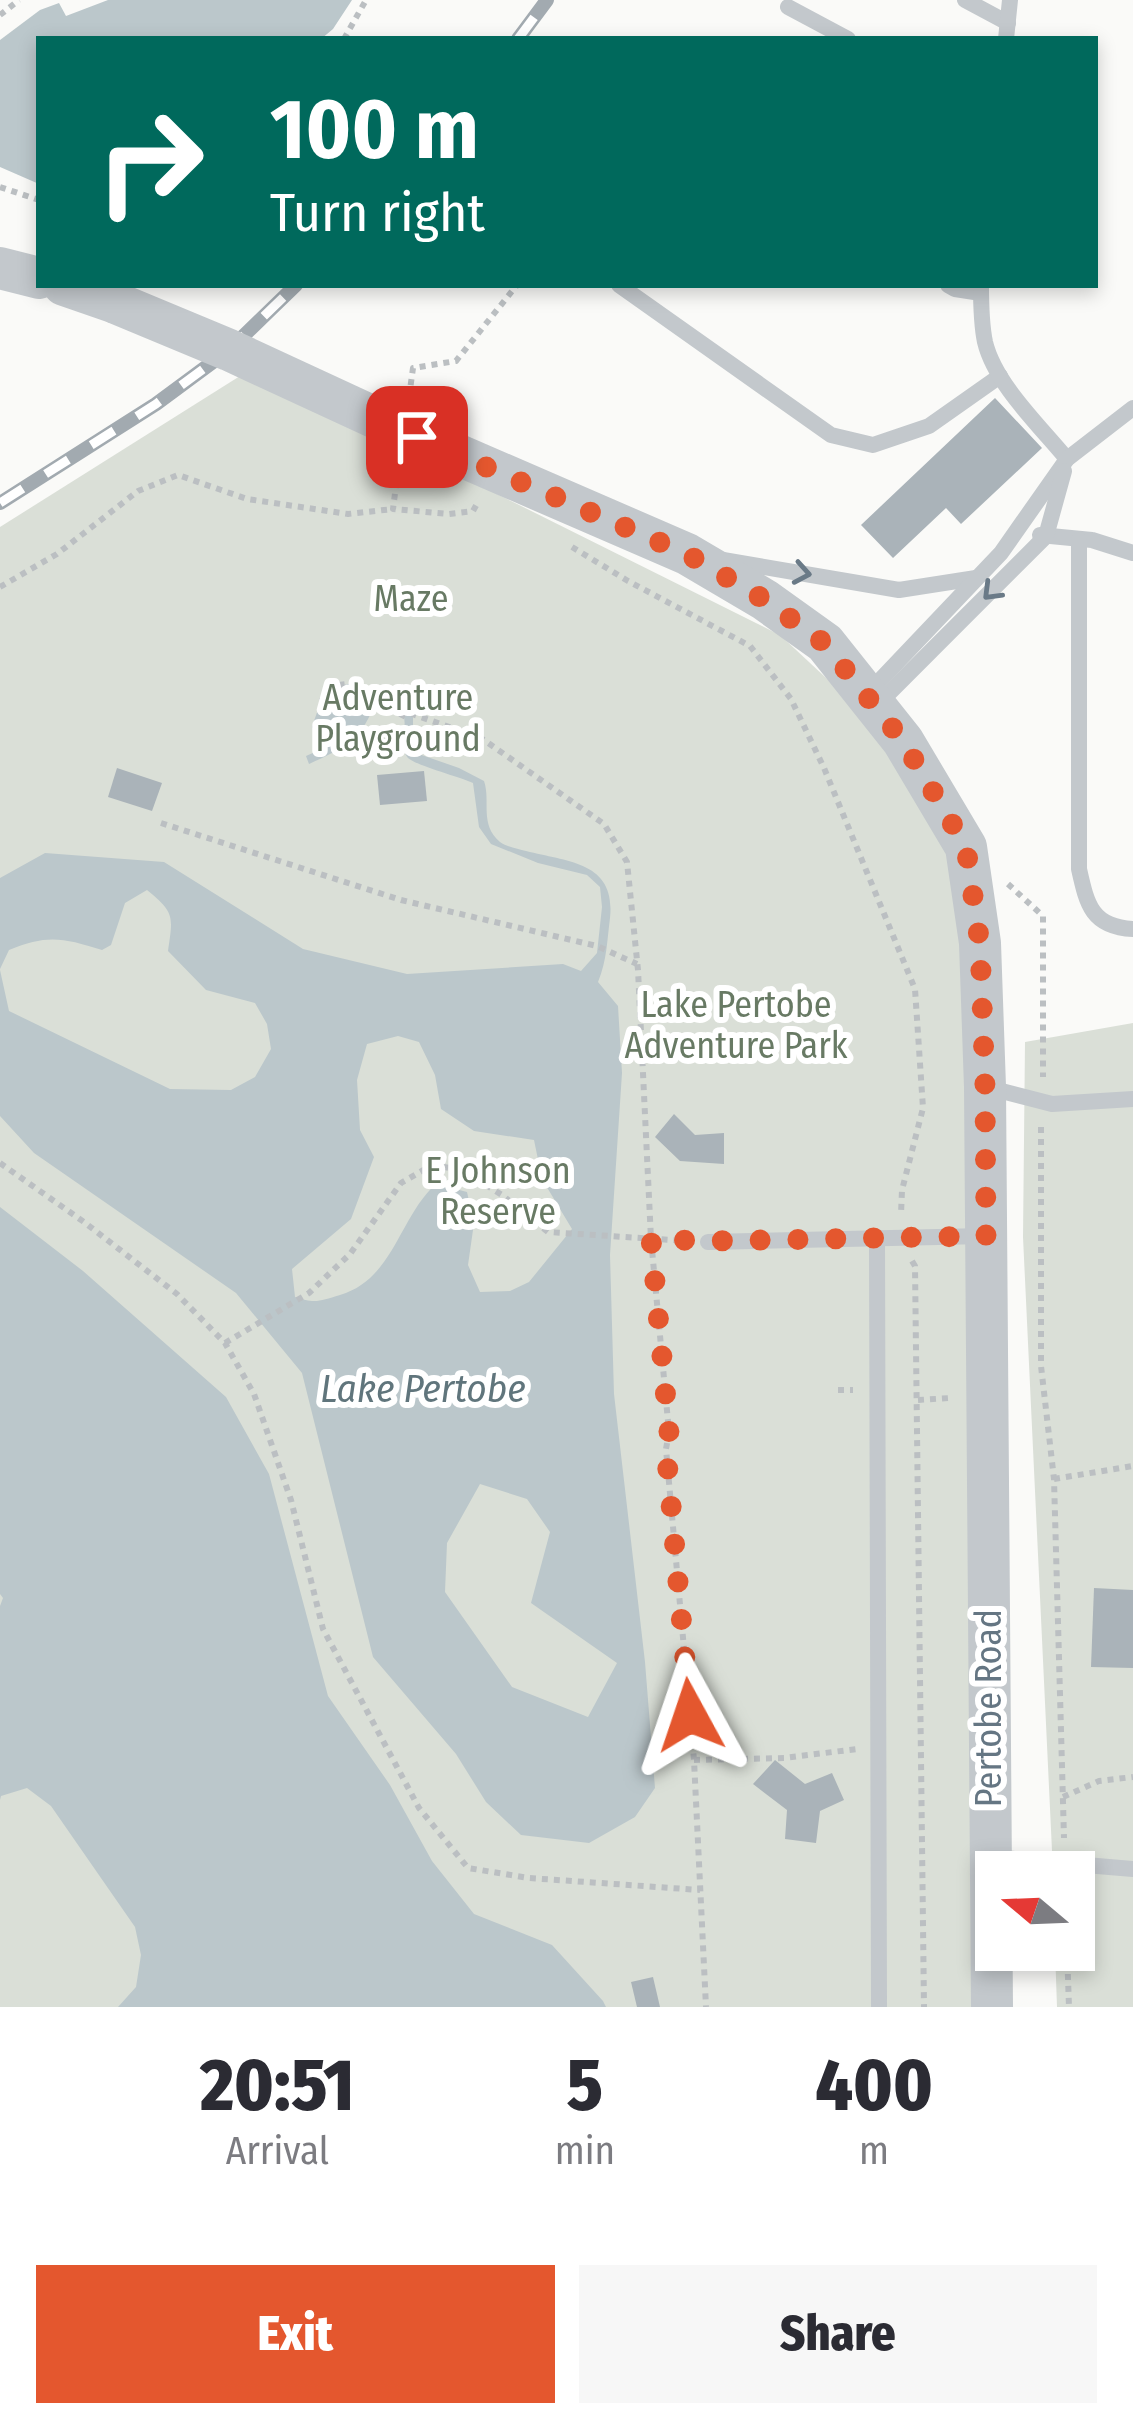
<!DOCTYPE html>
<html lang="en">
<head>
<meta charset="utf-8">
<style>
	body { margin:0; font-family:"Fira Sans Condensed",sans-serif; background:#f7f7f7; color:#2b2b33; height:100vh; display:flex; flex-direction:column; font-size:45px; white-space:nowrap }
	* { box-sizing:border-box; margin:0 }
	p { font-size:39px; color:#7c7c81 }
	.icon { flex:none; width:66px; height:66px; fill:none; stroke:currentColor; stroke-width:2; stroke-linecap:round; stroke-linejoin:round }
	.map { position:relative; height:2007px; overflow:hidden }
	.sheet { display:flex; flex-direction:column; background:#fff; flex:1 }
	.sheet>* { flex:none }
	.hud { position:absolute; left:36px; top:36px; width:1062px; height:252px; border-radius:0px; box-shadow:0 6px 18px #0003; background:#00695c; color:#fff; overflow:hidden }
	.needle { width:78px; rotate:289deg }
	.buttons { position:absolute; left:975px; top:1851px; display:grid; gap:24px }
	.buttons a { display:grid; place-items:center; width:120px; height:120px; border-radius:0px; background:#fff; box-shadow:0 6px 18px #0003; font-size:60px }
	.pin { position:absolute; display:grid; place-items:center; width:102px; height:102px; color:#fff; margin:-51px; border-radius:24px; box-shadow:0 6px 18px #0006 }
	.me { position:absolute; width:132px; margin:-66px; rotate:355deg; stroke-linejoin:round; filter:drop-shadow(0 0 9px #0008) }
	.turn { display:flex; align-items:center; gap:42px; height:252px; padding:0 36px; font-size:54px }
	.turn .icon { width:156px; height:156px; stroke-width:2.5 }
	.turn b { display:block; font-size:84px; line-height:102px }
	.eta { display:flex; justify-content:space-evenly; align-items:center; height:204px; text-align:center }
	.eta b { font-size:72px; font-weight:800; line-height:84px }
	.cta { display:flex; gap:24px; margin-top:auto; padding:24px 36px }
	.cta a { flex:1; height:138px; border-radius:0px; background:#e4572e; color:#fff; font-size:48px; font-weight:800; line-height:138px; text-align:center }
	.cta a+a { background:#f7f7f7; color:#2b2b33 }
	.map>svg:first-child { display:block }
	.green { fill:#dadfd7 }
	.water { fill:#bbc7cb; fill-rule:evenodd }
	.building { fill:#aab3b9 }
	.lines { fill:none; stroke-linecap:round; stroke-linejoin:round }
	.path { stroke:#bbbfc2; stroke-width:6; stroke-dasharray:6 6; stroke-linecap:butt }
	.service { stroke:#c3c8cc; stroke-width:16 }
	.tertiary { stroke:#c3c8cc; stroke-width:42 }
	.rail-casing { stroke:#a2aab0; stroke-width:14 }
	.rail { stroke:#fff; stroke-width:9; stroke-dasharray:27; stroke-linecap:butt }
	.tertiary-bridge { stroke:#c3c8cc; stroke-width:42 }
	.oneway { stroke:#6a7a87 }
	.route { stroke:#e4572e; stroke-width:21; stroke-dasharray:0 37.8 }
	.labels { text-anchor:middle; dominant-baseline:central; stroke-width:12; stroke-linejoin:round; paint-order:stroke }
	.park-label { font-size:36px; fill:#687a64; stroke:#fff }
	.street-label { font-size:36px; fill:#657683; stroke:#fff }
	.water-label { font-size:39px; font-style:italic; fill:#60757c; stroke:#fff }
</style>
</head>
<body>
<div class="map">
<svg width="1133" height="2007" viewBox="0 0 1133 2007">
	<rect width="100%" height="100%" fill="#fafaf8"/>
	<g class="green">
		<path d="M240,376L445,468L780,635L940,784L996,995V2007H0V527Z"/>
		<path d="M1133,1023V2007H1057L1055,1950H1074V1872H1053L1023,1237L1025,1042Z"/>
	</g>
	<g class="water">
		<path d="M108,0H352L333,29L321,39H39V184L0,167V40L40,10L59,3L66,16Z"/>
		<path d="M355,683C375,694 387,686 408,701L413,718V752L459,768L484,781C491,801 479,824 500,842C507,847 518,849 526,851C569,862 616,862 610,918C607,941 607,960 598,982L618,1006L622,1073L610,1255L614,1394L645,1662L655,1788L635,1817L589,1843L521,1835L486,1802L456,1754L373,1657L302,1373L236,1293L34,1153L0,1116V970L9,1011L170,1089L231,1090L255,1077L271,1049L267,1024L255,1003L206,990L168,951C173,916 175,913 147,890L125,903L111,945L102,950C64,938 47,934 9,950L0,969V878L45,853L164,862L303,949L407,974L563,964L581,971L597,953L602,907L600,887L587,875L538,863L491,844L479,827L473,783C460,777 415,765 408,758C393,741 425,700 375,701C366,736 341,750 309,764L306,756L324,748L312,727C321,701 325,686 355,683ZM398,1036L419,1042L435,1075L441,1109L474,1131L534,1140L542,1179L572,1229L529,1282L510,1291L480,1292L468,1265L474,1223L467,1192L436,1184C399,1217 394,1279 340,1295C320,1301 315,1304 295,1297L292,1269L351,1219L374,1157L360,1130L357,1080L367,1044ZM480,1484L527,1499L550,1532L531,1603L617,1663L588,1717L512,1687L445,1592L447,1543Z"/>
		<path d="M0,1207L83,1271L226,1397L269,1474L328,1696L390,1785L432,1861L474,1914L552,1945L603,2001L606,2007H118L136,1987L141,1955L135,1927L51,1806L27,1788L1,1796L0,1800V1606L3,1598L0,1594Z"/>
	</g>
	<g class="building">
		<path d="M995,398L1042,448L961,524L946,508L893,558L861,525Z"/>
		<path d="M117,768L162,783L152,811L108,797Z"/>
		<path d="M424,771L427,801L380,805L377,775Z"/>
		<path d="M674,1114L695,1135L724,1133V1164L680,1161L655,1137Z"/>
		<path d="M1094,1588L1133,1590V1668L1091,1667Z"/>
		<path d="M775,1760L805,1784L832,1773L844,1800L820,1811L816,1843L785,1839L787,1810L753,1784Z"/>
		<path d="M653,1977L660,2007H637L631,1982Z"/>
	</g>
	<g class="lines">
		<g class="path">
			<path d="M0,15L19,0"/>
			<path d="M344,39L366,0"/>
			<path d="M0,187L39,200"/>
			<path d="M409,397L413,368L456,361L517,285"/>
			<path d="M398,470L393,509L449,514L473,511L478,502"/>
			<path d="M572,547L628,581L750,646L791,699L824,768L915,989L923,1108L902,1190L901,1214"/>
			<path d="M0,587L57,554L138,491L178,475L247,499L348,514L393,509"/>
			<path d="M321,701L338,685L355,683L364,688L374,701L406,717L412,714L481,738L604,824L627,862L638,970L651,1239L669,1432L666,1449L694,1760L706,2007"/>
			<path d="M161,823L401,900L597,946L637,964"/>
			<path d="M1008,884L1043,916V1077"/>
			<path d="M1041,1127V1366L1054,1479L1064,1838"/>
			<path d="M0,1163L84,1222L177,1294L225,1343L254,1394L291,1500L323,1629L419,1808L468,1868L529,1878L700,1890"/>
			<path d="M912,1261L915,1266L924,2007"/>
			<path d="M225,1343L309,1293L350,1254L401,1183L432,1165L462,1170L502,1195L548,1232L687,1241"/>
			<path d="M838,1390H853"/>
			<path d="M918,1400L950,1398"/>
			<path d="M1054,1479L1133,1466"/>
			<path d="M694,1760L784,1758L857,1749"/>
			<path d="M1063,1797L1099,1781L1133,1777"/>
			<path d="M1067,1950L1069,2007"/>
		</g>
		<g class="service">
			<path d="M965,0L1008,23"/>
			<path d="M788,7L848,39"/>
			<path d="M1006,39L1010,0"/>
			<path d="M619,285L831,435L873,445L929,426L1000,376"/>
			<path d="M948,285L955,289L981,293"/>
			<path d="M981,285C981,304 981,323 985,342C995,384 1040,426 1067,459"/>
			<path d="M1040,535L1092,540L1133,553"/>
			<path d="M1079,540V869C1087,905 1092,927 1133,929"/>
			<path d="M723,560L899,590L976,578"/>
			<path d="M867,694L1001,553L1067,459L1133,408"/>
			<path d="M876,706L1046,536L1064,471"/>
			<path d="M986,1087L1052,1104L1133,1099"/>
			<path d="M877,1237L879,2007"/>
			<path d="M708,1242L985,1236"/>
			<path d="M991,1857L1133,1869"/>
		</g>
		<g class="tertiary">
			<path d="M0,268L39,278"/>
			<path d="M64,285L116,303"/>
			<path d="M417,437L687,554L765,600L825,643L903,741L966,847L980,943L985,1087L992,2007"/>
		</g>
		<defs>
			<g id="rail">
				<path d="M518,39L547,0"/>
				<path d="M0,503L156,404L229,350L296,285"/>
			</g>
		</defs>
		<use href="#rail" class="rail-casing"/>
		<use href="#rail" class="rail"/>
		<path class="tertiary-bridge" d="M116,303L229,350L417,437"/>
	</g>
	<defs><path id="oneway-chevron" d="M-2-3.5L2.5 0L-2 3.5" fill="none" stroke-width="1.6" stroke-linecap="round" stroke-linejoin="round" transform="scale(3)"/></defs>
	<g class="oneway">
		<use href="#oneway-chevron" transform="translate(802 573) rotate(10)"/>
		<use href="#oneway-chevron" transform="translate(991 592) rotate(135)"/>
	</g>
	<g class="lines">
		<path class="route" d="M417,437L687,554L765,600L824,643L903,741L966,847L980,944L985,1087L986,1236L708,1241L651,1239L669,1432L666,1449L690,1715"/>
	</g>
	<g class="labels">
		<g class="park-label">
			<text x="411" y="599">Maze</text>
			<text x="398" y="698">Adventure<tspan x="398" dy="41">Playground</tspan></text>
			<text x="736" y="1005">Lake Pertobe<tspan x="736" dy="41">Adventure Park</tspan></text>
			<text x="498" y="1171">E Johnson<tspan x="498" dy="41">Reserve</tspan></text>
		</g>
		<g class="street-label">
			<text transform="translate(989 1708) rotate(-90)">Pertobe Road</text>
		</g>
		<g class="water-label">
			<text x="423" y="1389">Lake Pertobe</text>
		</g>
	</g>
</svg>
<div class="buttons">
<a><svg class="needle" viewBox="-14 -14 28 28"><path d="M0-13l5 13h-10z" fill="#e53935"/><path d="M0 13l5-13h-10z" fill="#7c7c81"/></svg></a>
</div>
<div class="pin" style="left:417px;top:437px;background:#d93025"><svg class="icon" aria-label="arrive" viewBox="0 0 24 24"><path d="M6 21V4h12l-3 4 3 4H6"/></svg></div>
<svg class="me" style="left:690px;top:1715px" viewBox="-20 -20 40 40"><path d="M0-17L14 15 0 8-14 15z" fill="#e4572e" stroke="#fff" stroke-width="4"/></svg>
<div class="hud">
<div class="turn"><svg class="icon" aria-label="right" viewBox="0 0 24 24"><path d="M7 20v-9h11M14 6l5 5-5 5"/></svg><div><b>100 m</b>Turn right</div></div>
</div>
</div>
<section class="sheet">
<div class="eta">
<div><b>20:51</b><p>Arrival</p></div>
<div><b>5</b><p>min</p></div>
<div><b>400</b><p>m</p></div>
</div>
<div class="cta"><a>Exit</a><a>Share</a></div>
</section>
</body>
</html>
